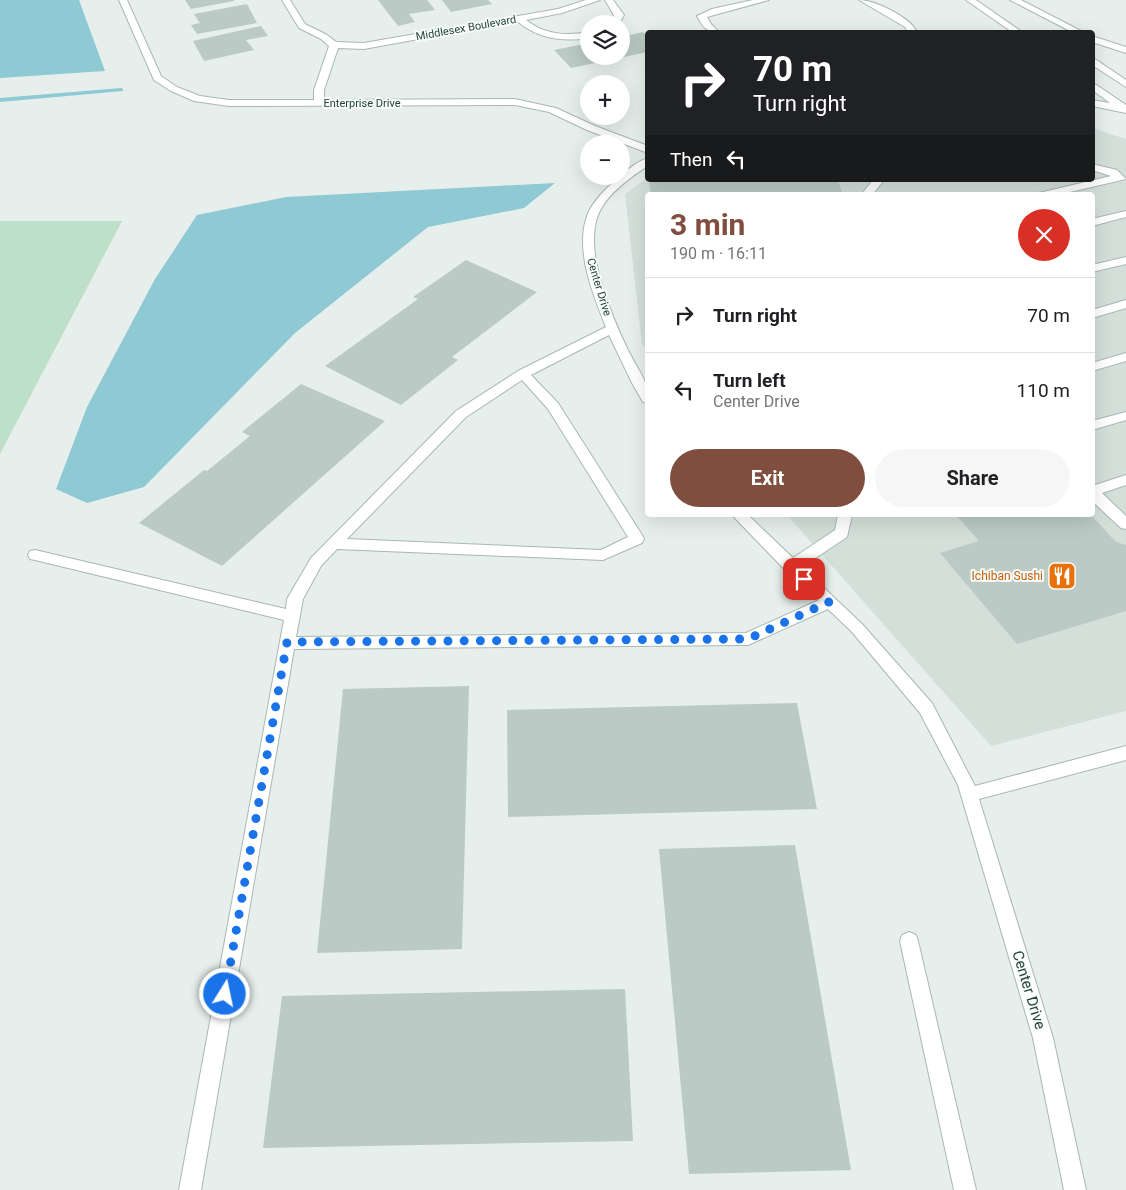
<!DOCTYPE html>
<html lang="en">
<head>
<meta charset="utf-8">
<style>
	body { margin:0; font-family:Roboto,sans-serif; background:#f6f6f6; color:#202124; height:100vh; display:flex; flex-direction:column; font-size:19px; white-space:nowrap }
	* { box-sizing:border-box; margin:0 }
	p { font-size:16px; color:#757577 }
	.icon { flex:none; width:28px; height:28px; fill:none; stroke:currentColor; stroke-width:2; stroke-linecap:round; stroke-linejoin:round }
	.map { position:relative; flex:1; overflow:hidden }
	.panel { position:absolute; left:645px; top:192px; width:450px; height:325px; display:flex; flex-direction:column; background:#fff; border-radius:5px; box-shadow:0 5px 20px #0002 }
	.panel>* { flex:none }
	.hud { position:absolute; left:645px; top:30px; width:450px; height:152px; border-radius:5px; box-shadow:0 5px 20px #0002; background:#202124; color:#fff; overflow:hidden }
	.controls { position:absolute; left:580px; top:15px; display:grid; gap:10px }
	.controls a { display:grid; place-items:center; width:50px; height:50px; border-radius:50%; background:#fff; box-shadow:0 5px 20px #0002; font-size:25px }
	.pin { position:absolute; display:grid; place-items:center; width:42px; height:42px; color:#fff; margin:-21px; border-radius:10px; box-shadow:0 2px 8px #0006 }
	.me { position:absolute; width:55px; margin:-28px; rotate:10deg; stroke-linejoin:round; filter:drop-shadow(0 0 4px #0008) }
	.turn { display:flex; align-items:center; gap:18px; height:105px; padding:0 25px; font-size:22px }
	.turn .icon { width:65px; height:65px; stroke-width:2.5 }
	.turn b { display:block; font-size:35px; line-height:42px }
	.then { display:flex; align-items:center; height:48px; padding:0 25px; background:#0003; gap:10px; font-size:19px }
	.round { display:grid; place-items:center; flex:none; width:52px; height:52px; border-radius:26px; background:#f6f6f6 }
	.overview { display:flex; align-items:center; justify-content:space-between; height:85px; padding:0 25px }
	h1 { font-size:30px; font-weight:700; line-height:38px; color:#7f4e3f }
	.primary-button { display:flex; gap:10px; margin-top:auto; padding:10px 25px }
	.primary-button a { flex:1; height:58px; border-radius:30px; background:#7f4e3f; color:#fff; font-size:20px; font-weight:700; line-height:58px; text-align:center }
	.primary-button a+a { background:#f6f6f6; color:#202124 }
	ul { padding:0; list-style:none }
	li { display:flex; align-items:center; gap:15px; height:75px; padding:0 25px; border-top:1px solid #e0e0e0 }
	li div { flex:1 }
	li b { display:block; font-size:19px }
	li em { font-style:normal }
	.map>svg:first-child { display:block }
	.built { fill:#d4dfda }
	.green { fill:#bfe0c8 }
	.water { fill:#8ec9d4 }
	.lines { fill:none; stroke-linecap:round; stroke-linejoin:round }
	.stream { fill:#8ec9d4; fill-rule:evenodd }
	.building { fill:#bbcac4 }
	.minor-casing { stroke:#a8b8b2; stroke-width:2 }
	.minor { fill:#fff; fill-rule:evenodd }
	.route { stroke:#1a73e8; stroke-width:9; stroke-dasharray:0 16.2 }
	.labels { text-anchor:middle; dominant-baseline:central; stroke-width:4; stroke-linejoin:round; paint-order:stroke }
	.far-street-label { font-size:11px; fill:#24423a; stroke:#f7fbf9 }
	.food-label { font-size:12px; fill:#c56008; stroke:#f7fbf9; text-anchor:end }
	.near-street-label { font-size:15px; fill:#24423a; stroke:#f7fbf9 }
</style>
</head>
<body>
<div class="map">
<svg width="1126" height="1190" viewBox="0 0 1126 1190">
	<rect width="100%" height="100%" fill="#e6efeb"/>
	<path class="built" d="M1093,128L1126,139V711L991,746L787,515H1092V195H648L647,351L642,344L625,194L647,178L648,180H1092Z"/>
	<path class="green" d="M0,221H122L0,454Z"/>
	<g class="water">
		<path d="M0,0H79L105,71L0,78Z"/>
		<path d="M555,183L524,208L428,227L295,333L144,487L87,503L56,489L87,407L155,279L197,215L286,197Z"/>
	</g>
	<g class="lines">
		<path class="stream" d="M121,88L123,89V91L0,102V98Z"/>
	</g>
	<g class="building">
		<path d="M185,0H234V1L191,9Z"/>
		<path d="M378,0H427L435,10L409,14L415,22L398,26Z"/>
		<path d="M442,0H488L492,4L451,12Z"/>
		<path d="M247,4L257,23L197,34L191,25L200,23L194,14Z"/>
		<path d="M261,26L268,36L246,40L254,50L204,61L193,41Z"/>
		<path d="M643,32L648,37V52L571,68L554,50L589,43V56H621V37Z"/>
		<path d="M673,180H838L843,195H651L649,181Z"/>
		<path d="M466,260L537,292L452,357L458,360L401,405L325,366L418,299L413,297Z"/>
		<path d="M301,384L385,421L222,566L139,523L204,470L207,471L250,436L242,432Z"/>
		<path d="M956,515H1091L1116,542L1126,545V611L1017,644L940,553L979,541Z"/>
		<path d="M469,686L462,949L317,953L343,689Z"/>
		<path d="M797,703L817,809L508,817L507,710Z"/>
		<path d="M795,845L851,1170L689,1174L659,849Z"/>
		<path d="M625,989L633,1141L263,1148L282,996Z"/>
	</g>
	<g class="lines">
		<defs>
			<g id="minor">
				<path d="M119,0H127L161,76L177,87L200,96L229,100H314V90L329,46L321,39L299,28L282,0H290L305,24L327,35L336,42L364,43L558,9L586,0H600L562,13L526,20C545,35 566,36 589,32V38C562,42 538,39 517,21L364,49L338,48L324,90V100L515,99L556,108L595,126L648,146V153L587,130L549,112L515,105L229,106L194,101L171,91L154,80Z"/>
				<path d="M605,0H613L624,15L619,24H610L614,15Z"/>
				<path d="M753,0H769L707,17L711,24L719,32C706,32 703,27 697,16L712,9Z"/>
				<path d="M859,0C875,0 910,17 917,32H908L905,27Z"/>
				<path d="M966,0H976L1022,32H1012Z"/>
				<path d="M1010,0H1021L1083,32H1072Z"/>
				<path d="M1092,36L1126,47V53L1092,42Z"/>
				<path d="M1092,57L1126,80V87L1092,65Z"/>
				<path d="M1092,82L1126,105V113L1092,106V100L1110,103L1092,90Z"/>
				<path d="M648,158V166C629,178 604,196 597,218C585,256 612,316 628,350C633,361 644,376 647,388C649,392 648,399 648,403L643,402L632,383L609,335L531,375L558,403L642,535L644,539L642,543L603,560L337,549L321,566L303,599L296,637L746,633L819,600L786,571L732,515H748L793,558L835,530L838,515H852L847,537L802,567L862,624L932,703L975,786L1126,746V760L979,799L1053,1038L1086,1190H1064L1033,1038L958,785L920,713L852,632L828,609L748,645L294,649L201,1190H179L284,620L35,560L30,559L28,555L30,551L35,550L286,609L287,599L311,558L456,411L518,371L606,327C593,295 576,253 586,219C590,205 603,191 614,182C623,174 635,162 648,158ZM522,380L548,409L628,537L601,550L347,539L466,417Z"/>
				<path d="M1092,164L1117,170L1126,179L1057,195H1038L1039,193L1111,176L1092,170Z"/>
				<path d="M873,180H884L872,195H861Z"/>
				<path d="M1126,211V217L1092,226V219Z"/>
				<path d="M1126,257V264L1092,272V265Z"/>
				<path d="M1126,300V308L1092,318V310Z"/>
				<path d="M1126,353V361L1092,371V363Z"/>
				<path d="M1126,412V420L1092,430V421Z"/>
				<path d="M1126,475V485L1102,493L1126,516V529L1121,528L1092,501V486Z"/>
				<path d="M909,932L916,935L918,941L976,1190H954L900,941L902,935Z"/>
			</g>
		</defs>
		<use href="#minor" class="minor-casing"/>
		<use href="#minor" class="minor"/>
	</g>
	<g class="lines">
		<path class="route" d="M225,994L287,642L748,639L829,602L804,579"/>
	</g>
	<defs>
		<symbol id="restaurant-square" viewBox="-11 -11 22 22"><rect x="-9" y="-9" width="18" height="18" rx="4" fill="#e8710a" stroke="#f7fbf9"/><path d="M-5-6h1v4h1v-4h1v4h1v-4h1v5L-1.5 .5V6h-2V.5L-5-1ZM5-6V6H3V1.5H1.5Q1.5-4 5-6Z" fill="#fff"/></symbol>
	</defs>
	<g fill-rule="evenodd">
		<use href="#restaurant-square" x="1046" y="560" width="32" height="32"/>
	</g>
	<g class="labels">
		<g class="far-street-label">
			<text transform="translate(466 28) rotate(-10)">Middlesex Boulevard</text>
			<text x="362" y="103">Enterprise Drive</text>
			<text transform="translate(599 287) rotate(73)">Center Drive</text>
		</g>
		<g class="food-label">
			<text x="1043" y="576">Ichiban Sushi</text>
		</g>
		<g class="near-street-label">
			<text transform="translate(1029 990) rotate(73)">Center Drive</text>
		</g>
	</g>
</svg>
<div class="controls">
<a><svg class="icon" aria-label="layers" viewBox="0 0 24 24"><path d="M12 4l9 5-9 5-9-5zM3 14l9 5 9-5"/></svg></a>
<a>+</a>
<a>−</a>
</div>
<div class="pin" style="left:804px;top:579px;background:#d93025"><svg class="icon" aria-label="arrive" viewBox="0 0 24 24"><path d="M6 21V4h12l-3 4 3 4H6"/></svg></div>
<svg class="me" style="left:225px;top:994px" viewBox="-20 -20 40 40"><circle r="17" fill="#1a73e8" stroke="#fff" stroke-width="3"/><path d="M0-11L8 9 0 5-8 9z" fill="#fff"/></svg>
<div class="hud">
<div class="turn"><svg class="icon" aria-label="right" viewBox="0 0 24 24"><path d="M7 20v-9h11M14 6l5 5-5 5"/></svg><div><b>70 m</b>Turn right</div></div>
<div class="then">Then<svg class="icon" aria-label="left" viewBox="0 0 24 24"><path d="M17 20v-9H6M10 6l-5 5 5 5"/></svg></div>
</div>
<section class="panel">
<div class="overview"><div><h1>3 min</h1><p>190 m · 16:11</p></div><a class="round" style="background:#d93025;color:#fff"><svg class="icon" aria-label="close" viewBox="0 0 24 24"><path d="M6 6l12 12M18 6L6 18"/></svg></a></div>
<ul>
<li><svg class="icon" aria-label="right" viewBox="0 0 24 24"><path d="M7 20v-9h11M14 6l5 5-5 5"/></svg><div><b>Turn right</b></div><em>70 m</em></li>
<li><svg class="icon" aria-label="left" viewBox="0 0 24 24"><path d="M17 20v-9H6M10 6l-5 5 5 5"/></svg><div><b>Turn left</b><p>Center Drive</p></div><em>110 m</em></li>
</ul>
<div class="primary-button"><a>Exit</a><a>Share</a></div>
</section>
</div>
</body>
</html>
